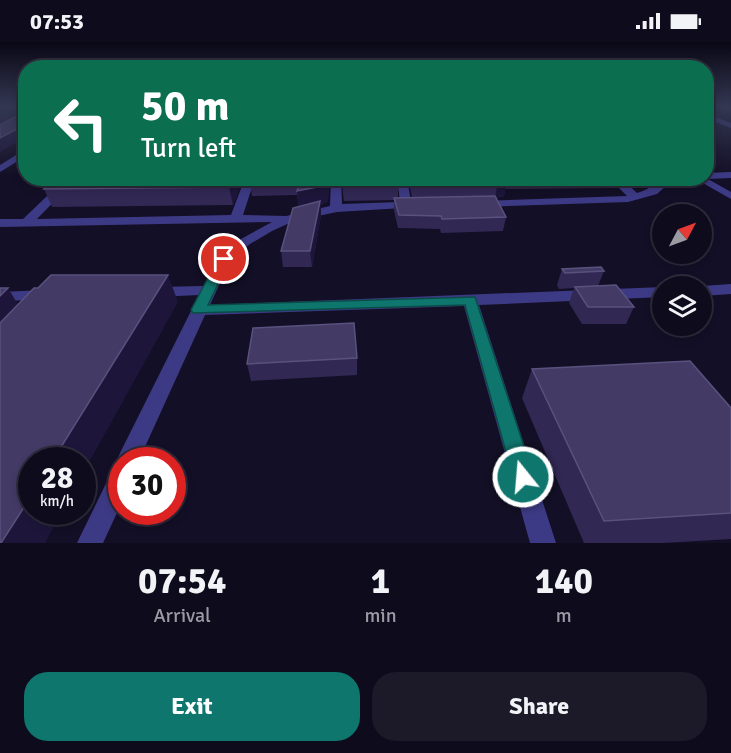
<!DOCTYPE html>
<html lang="en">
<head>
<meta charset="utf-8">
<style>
	body { margin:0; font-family:Signika,sans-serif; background:#1c1929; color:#f1f3f6; height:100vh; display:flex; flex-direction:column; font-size:22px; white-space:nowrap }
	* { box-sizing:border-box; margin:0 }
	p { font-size:20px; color:#9b9ba3 }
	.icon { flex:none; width:33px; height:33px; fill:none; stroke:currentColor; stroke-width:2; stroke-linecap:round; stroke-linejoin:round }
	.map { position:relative; height:501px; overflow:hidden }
	.drawer { display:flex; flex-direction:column; background:#0e0b1c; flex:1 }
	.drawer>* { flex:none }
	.banner { position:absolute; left:18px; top:18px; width:696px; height:126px; border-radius:24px; box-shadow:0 3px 9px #0003,0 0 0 2px #2e2b3b; background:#0b6e4f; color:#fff; overflow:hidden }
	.needle { width:39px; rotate:49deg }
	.fabs { position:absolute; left:652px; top:162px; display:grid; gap:12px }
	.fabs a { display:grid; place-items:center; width:60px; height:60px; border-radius:50%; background:#0e0b1c; box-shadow:0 3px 9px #0003,0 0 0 2px #2e2b3b; font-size:30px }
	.speed { position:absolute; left:18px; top:405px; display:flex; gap:12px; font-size:30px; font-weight:700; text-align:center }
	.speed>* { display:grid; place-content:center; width:78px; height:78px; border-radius:50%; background:#0e0b1c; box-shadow:0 3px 9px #0003,0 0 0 2px #2e2b3b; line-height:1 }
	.speed small { font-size:15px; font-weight:400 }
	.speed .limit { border:9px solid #d22; background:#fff; color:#111 }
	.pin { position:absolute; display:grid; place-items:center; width:51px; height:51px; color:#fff; margin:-26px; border:3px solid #fff; border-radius:50%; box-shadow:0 2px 6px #0007 }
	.me { position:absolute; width:66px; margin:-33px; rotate:343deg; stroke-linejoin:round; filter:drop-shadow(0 0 4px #0008) }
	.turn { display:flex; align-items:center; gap:21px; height:126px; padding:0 24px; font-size:27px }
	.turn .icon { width:78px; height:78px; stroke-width:2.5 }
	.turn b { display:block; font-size:42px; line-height:51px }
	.eta { display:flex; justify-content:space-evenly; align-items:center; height:102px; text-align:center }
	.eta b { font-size:36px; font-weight:700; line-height:42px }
	.action { display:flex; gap:12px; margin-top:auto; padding:12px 24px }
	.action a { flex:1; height:69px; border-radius:24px; background:#0f766e; color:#fff; font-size:24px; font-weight:700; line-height:69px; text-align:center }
	.action a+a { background:#1c1929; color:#f1f3f6 }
	.status { display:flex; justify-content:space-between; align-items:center; height:42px; padding:0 30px; background:#0e0b1c; direction:ltr }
	.status svg { height:16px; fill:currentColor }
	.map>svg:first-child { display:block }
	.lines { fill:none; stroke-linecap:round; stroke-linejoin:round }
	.minor { fill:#3d3a85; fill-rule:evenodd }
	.wall { fill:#312854 }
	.shaded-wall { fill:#1d163a }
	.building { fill:#433a66; stroke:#5a527e; stroke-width:1.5 }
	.route { fill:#0f766e; stroke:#0a4d48; stroke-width:1.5 }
</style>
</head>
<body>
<div class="status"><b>07:53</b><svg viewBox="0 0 49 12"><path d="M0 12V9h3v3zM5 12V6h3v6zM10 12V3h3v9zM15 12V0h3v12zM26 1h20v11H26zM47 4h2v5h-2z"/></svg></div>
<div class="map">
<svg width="731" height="501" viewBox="0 0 731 501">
	<rect width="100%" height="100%" fill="#130f26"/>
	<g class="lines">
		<g class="minor">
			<path d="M706,71L731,81V86L706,76Z"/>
			<path d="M26,107V114L0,130V123Z"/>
			<path d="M731,130V136L708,137L731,150V157L694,136H706V131Z"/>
			<path d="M66,136H77L37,177L231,173L245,136H255L243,173L286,174L330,164L331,136H341L342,162L400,160L397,136H407L411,160L419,161V165L337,170L294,179L272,189L250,202L230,219L210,263L663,245V255L479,263L556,501H530L464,264L205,273L139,418H122V460L103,501H77L114,425L119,423L117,418L120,411L199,253L156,255L149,250L156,245L204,244L219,214L241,197L272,180L0,185V177H23Z"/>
			<path d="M609,136H621L637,151C652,147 660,136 675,136L657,152L628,160L481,165L475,162L481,159L627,154Z"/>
			<path d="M731,242V252L702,254V244Z"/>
			<path d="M45,248L53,253L50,256L0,260V250Z"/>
		</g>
	</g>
	<g class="wall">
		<path d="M713,64H731V71Z"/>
		<path d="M57,136H244L233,163L52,165L44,147Z"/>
		<path d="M249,136H329L328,159L321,163V173L312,225H283L281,209L299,165L297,153L252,154Z"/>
		<path d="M341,136H398V156H412L408,136H617L613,146L505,147L504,154L496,156L506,175L503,189L441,191L440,187L398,186L394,169V158L344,159Z"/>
		<path d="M562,227L604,229L598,244L634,265L626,282H582L569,261L574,246L559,247L557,243Z"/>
		<path d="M357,316V333L251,339L247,322Z"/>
		<path d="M532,327L731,366V497L663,501H584L522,356Z"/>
	</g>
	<g class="shaded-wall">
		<path d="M7,71L11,80L0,86V74Z"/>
		<path d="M26,82V95L0,110V96Z"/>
		<path d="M233,136H244L233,163L229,145Z"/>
		<path d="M327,136H329L328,159L321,163V173L312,225L310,209L299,167L297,149Z"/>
		<path d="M508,136L504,154L495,156L498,139Z"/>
		<path d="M168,233L178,260L82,433V418H53Z"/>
		<path d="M8,246L25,274L0,302V254Z"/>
		<path d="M32,453V470H62L45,501H1Z"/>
	</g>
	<g class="building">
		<path d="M24,70H26V82L0,96V83Z"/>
		<path d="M57,136H233L229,145L44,147Z"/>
		<path d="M301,136H327V142L322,144L297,149Z"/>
		<path d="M343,136H398V140L344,141Z"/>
		<path d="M413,136H507L498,139L414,140Z"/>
		<path d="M495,154L506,175L442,177L441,174L399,173L394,156Z"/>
		<path d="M320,159L310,209H281L293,166Z"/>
		<path d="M601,225L604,229L565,231L562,227Z"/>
		<path d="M51,233H168L53,418H32V453L1,501H0V281L34,246H38Z"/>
		<path d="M616,243L634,265H588L575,245Z"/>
		<path d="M0,246H8L0,254Z"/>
		<path d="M354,281L357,316L247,322L253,286Z"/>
		<path d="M690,319L731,366V471L604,479L532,327Z"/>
	</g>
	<linearGradient id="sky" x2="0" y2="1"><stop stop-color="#0a0815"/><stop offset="0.48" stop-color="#333752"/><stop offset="1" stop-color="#333752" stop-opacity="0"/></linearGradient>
	<rect width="731" height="134" fill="url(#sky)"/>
	<path class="route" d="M224,213L230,217L208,263L475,255L534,435L531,442L523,445L516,442L513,435L465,263L193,271L191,268L218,217Z"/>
</svg>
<div class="fabs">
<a><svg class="needle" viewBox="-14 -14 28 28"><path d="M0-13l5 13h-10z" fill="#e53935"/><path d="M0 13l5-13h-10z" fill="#9b9ba3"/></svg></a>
<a><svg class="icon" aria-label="layers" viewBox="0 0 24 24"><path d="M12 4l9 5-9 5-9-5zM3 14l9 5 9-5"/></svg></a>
</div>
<div class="speed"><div>28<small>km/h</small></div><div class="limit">30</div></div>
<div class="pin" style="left:224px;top:217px;background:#d93025"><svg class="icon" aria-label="arrive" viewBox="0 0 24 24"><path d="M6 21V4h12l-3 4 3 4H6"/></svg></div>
<svg class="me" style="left:523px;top:435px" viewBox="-20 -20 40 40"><circle r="17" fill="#0f766e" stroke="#fff" stroke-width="3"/><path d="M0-11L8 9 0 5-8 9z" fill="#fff"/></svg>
<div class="banner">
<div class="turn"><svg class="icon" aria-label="left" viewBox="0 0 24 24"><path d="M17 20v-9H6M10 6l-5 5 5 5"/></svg><div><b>50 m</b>Turn left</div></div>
</div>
</div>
<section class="drawer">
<div class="eta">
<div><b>07:54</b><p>Arrival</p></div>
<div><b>1</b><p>min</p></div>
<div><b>140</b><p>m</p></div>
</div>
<div class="action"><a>Exit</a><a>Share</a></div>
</section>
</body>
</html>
